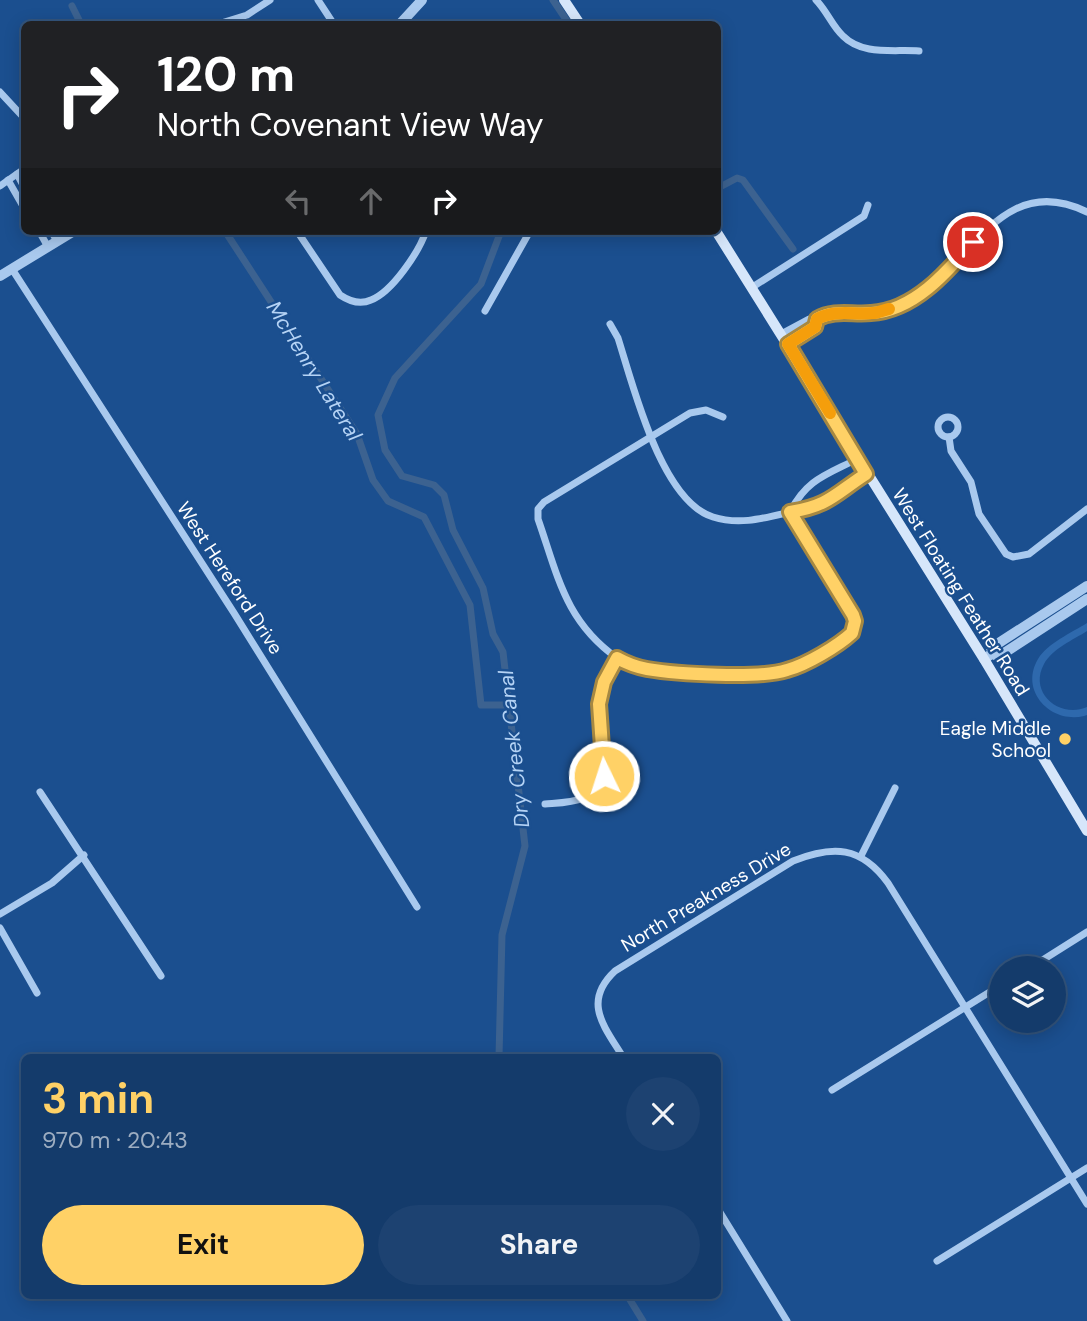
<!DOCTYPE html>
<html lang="en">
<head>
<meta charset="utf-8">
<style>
	body { margin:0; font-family:"DM Sans",sans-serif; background:#1d4271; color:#f1f3f6; height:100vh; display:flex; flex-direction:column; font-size:26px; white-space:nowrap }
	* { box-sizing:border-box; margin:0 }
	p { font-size:23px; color:#9dadc1 }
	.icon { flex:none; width:38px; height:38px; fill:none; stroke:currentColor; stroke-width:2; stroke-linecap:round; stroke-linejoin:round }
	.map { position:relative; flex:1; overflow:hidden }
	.drawer { position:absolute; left:21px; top:1054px; width:700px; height:245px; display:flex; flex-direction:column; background:#143b6b; border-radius:10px; box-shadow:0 4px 18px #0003,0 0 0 2px #33557e }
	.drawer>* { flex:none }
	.hud { position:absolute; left:21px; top:21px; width:700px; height:214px; border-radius:10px; box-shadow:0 4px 18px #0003,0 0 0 2px #33557e; background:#202124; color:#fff; overflow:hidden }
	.fabs { position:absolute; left:989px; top:956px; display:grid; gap:14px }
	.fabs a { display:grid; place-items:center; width:77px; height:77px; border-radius:50%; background:#143b6b; box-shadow:0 4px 18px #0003,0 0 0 2px #33557e; font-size:35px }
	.pin { position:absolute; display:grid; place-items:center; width:60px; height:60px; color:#fff; margin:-30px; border:4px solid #fff; border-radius:50%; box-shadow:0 2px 7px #0007 }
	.me { position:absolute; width:77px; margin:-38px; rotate:356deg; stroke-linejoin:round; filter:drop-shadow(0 0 5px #0008) }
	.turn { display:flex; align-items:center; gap:24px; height:147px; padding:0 21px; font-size:32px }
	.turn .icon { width:91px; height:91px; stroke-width:2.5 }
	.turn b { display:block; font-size:49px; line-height:60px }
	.lanes { display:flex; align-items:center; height:66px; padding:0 21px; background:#0003; justify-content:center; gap:35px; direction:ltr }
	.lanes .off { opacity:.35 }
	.round { display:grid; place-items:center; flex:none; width:74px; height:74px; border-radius:37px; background:#1d4271 }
	.overview { display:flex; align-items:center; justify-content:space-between; height:119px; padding:0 21px }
	h1 { font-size:42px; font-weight:700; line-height:52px; color:#ffd166 }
	.action { display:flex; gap:14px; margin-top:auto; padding:14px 21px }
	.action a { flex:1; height:80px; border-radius:42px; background:#ffd166; color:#111; font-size:28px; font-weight:700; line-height:80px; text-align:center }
	.action a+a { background:#1d4271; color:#f1f3f6 }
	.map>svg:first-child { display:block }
	.green { fill:#2e69ad }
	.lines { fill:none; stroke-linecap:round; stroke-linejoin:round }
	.canal { stroke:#3c6290; stroke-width:7 }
	.minor { stroke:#a9c9ee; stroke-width:7 }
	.tertiary { stroke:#a9c9ee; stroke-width:10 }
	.secondary { stroke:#d6e6fa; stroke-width:10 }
	.route-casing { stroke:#a68842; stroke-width:18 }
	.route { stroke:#ffd166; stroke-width:12 }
	.slow { stroke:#f59e0b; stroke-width:12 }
	.poi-dot { fill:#ffd166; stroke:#1b4f8f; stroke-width:2.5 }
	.labels { text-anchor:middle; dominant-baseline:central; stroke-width:5; stroke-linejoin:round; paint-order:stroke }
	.street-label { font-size:19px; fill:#fff; stroke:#1b4f8f }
	.poi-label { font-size:19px; fill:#fff; stroke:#1b4f8f; text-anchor:end }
	.water-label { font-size:21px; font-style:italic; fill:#b5d3f5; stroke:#1b4f8f }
</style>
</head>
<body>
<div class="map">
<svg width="1087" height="1321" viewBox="0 0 1087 1321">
	<rect width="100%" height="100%" fill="#1b4f8f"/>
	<path class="green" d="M1087,623V631C1073,640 1052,649 1044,664C1028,693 1060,719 1087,707V715L1084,716C1051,724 1019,691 1038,659C1048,643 1071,633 1087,623Z"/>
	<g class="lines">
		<g class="canal">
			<path d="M553,0L569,24"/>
			<path d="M72,6L81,24"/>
			<path d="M718,188L737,178L743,180L793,249"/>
			<path d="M225,231L357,434L373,480L388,501L424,517L470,605L481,705H509"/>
			<path d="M499,1057L502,935L525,846L503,652L493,634L483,588L453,530L444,495L434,485L402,476L385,450L378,415L395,378L481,284L501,231"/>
			<path d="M627,1295L643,1321"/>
		</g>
		<g class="minor">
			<path d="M318,0L333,23"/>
			<path d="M816,0C827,11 832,26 843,36C863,56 894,49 919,51"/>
			<path d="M218,24L247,15L270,0"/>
			<path d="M0,92L24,118"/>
			<path d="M17,174L24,187"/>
			<path d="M8,180L24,208"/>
			<path d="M0,186L24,169"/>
			<path d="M39,231L48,247"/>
			<path d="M51,231L57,241"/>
			<path d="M297,231L340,295C349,301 360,305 371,300C392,292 419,252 426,231"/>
			<path d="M12,269L234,613L417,907"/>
			<path d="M751,288L864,216L868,205"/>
			<path d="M485,311L530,231"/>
			<path d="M817,319C841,305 871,317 896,307C967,279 996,167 1087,212"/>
			<path d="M610,324L618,338C633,385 661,501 713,517C738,525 761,519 786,513C802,509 817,507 832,499C844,493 855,482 866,474"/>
			<path d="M781,334L809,319H817L815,327L788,344"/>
			<circle cx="948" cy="427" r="10"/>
			<path d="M949,437L951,451L971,482L979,514L1006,554L1013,557L1029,554L1087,509"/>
			<path d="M790,512C807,479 826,475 857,459"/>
			<path d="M617,658L648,669L692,673L768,674L787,670L808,661L849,636L855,627L853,615L790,512"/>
			<path d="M40,792L161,976"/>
			<path d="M545,804C557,803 572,803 583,798C621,784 597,733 599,704C599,687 609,672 617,658C565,621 558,576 538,519V509L544,502L690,413L706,410L723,417"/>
			<path d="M861,856L895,788"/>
			<path d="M0,914L52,883L84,855"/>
			<path d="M0,928L37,993"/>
			<path d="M1030,968L1087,932"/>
			<path d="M623,1057C604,1026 582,1002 615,971L793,861C833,845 861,846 888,883L1087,1204"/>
			<path d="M832,1090L1001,985"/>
			<path d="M718,1209L787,1321"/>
			<path d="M937,1261L1087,1168"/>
		</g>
		<g class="tertiary">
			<path d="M400,24L422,0"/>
			<path d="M0,276L74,231"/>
			<path d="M993,653L998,657L1087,599"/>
			<path d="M984,659L993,653L991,648L1087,586"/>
		</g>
		<g class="secondary">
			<path d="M564,0L580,24"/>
			<path d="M716,231L984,659L1087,831"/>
		</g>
	</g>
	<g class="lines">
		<defs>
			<path id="route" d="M604,776L599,704L604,682L617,658C626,663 636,667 647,669C676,674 760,679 787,670C806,665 838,646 852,633L855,621L853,615L790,512C829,506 835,494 866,474L788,344L815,327L817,319C834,309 853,315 871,313C914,311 948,271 973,242"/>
		</defs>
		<use href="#route" class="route-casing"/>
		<use href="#route" class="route"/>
		<path class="slow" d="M830,413L788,344L815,327L817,319C835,309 854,315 873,313C878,313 884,310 889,309"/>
	</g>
	<circle class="poi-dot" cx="1065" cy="739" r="7"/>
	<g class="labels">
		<g class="street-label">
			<text transform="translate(230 578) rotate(57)">West Hereford Drive</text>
			<text transform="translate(961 592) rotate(58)">West Floating Feather Road</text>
			<text transform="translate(706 897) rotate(-31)">North Preakness Drive</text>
		</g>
		<g class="poi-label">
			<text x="1051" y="728">Eagle Middle<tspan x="1051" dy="22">School</tspan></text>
		</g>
		<g class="water-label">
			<text transform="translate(314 371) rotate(58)">McHenry Lateral</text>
			<text transform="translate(514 749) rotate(-96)">Dry Creek Canal</text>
		</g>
	</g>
</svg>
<div class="fabs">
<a><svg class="icon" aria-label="layers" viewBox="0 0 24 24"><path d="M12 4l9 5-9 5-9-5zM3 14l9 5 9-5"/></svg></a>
</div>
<div class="pin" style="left:973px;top:242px;background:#d93025"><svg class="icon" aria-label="arrive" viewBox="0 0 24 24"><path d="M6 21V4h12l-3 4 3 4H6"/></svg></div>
<svg class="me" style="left:604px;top:776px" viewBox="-20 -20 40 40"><circle r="17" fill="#ffd166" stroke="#fff" stroke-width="3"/><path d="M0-11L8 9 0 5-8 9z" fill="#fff"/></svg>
<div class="hud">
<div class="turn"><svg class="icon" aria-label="right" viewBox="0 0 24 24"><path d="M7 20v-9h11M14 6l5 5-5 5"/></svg><div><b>120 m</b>North Covenant View Way</div></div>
<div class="lanes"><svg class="icon off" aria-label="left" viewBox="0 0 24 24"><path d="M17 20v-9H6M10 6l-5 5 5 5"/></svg><svg class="icon off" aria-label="ahead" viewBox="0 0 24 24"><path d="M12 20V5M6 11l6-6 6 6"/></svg><svg class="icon" aria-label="right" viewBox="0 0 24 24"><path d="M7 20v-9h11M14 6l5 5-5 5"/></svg></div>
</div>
<section class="drawer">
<div class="overview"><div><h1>3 min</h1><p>970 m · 20:43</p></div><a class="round"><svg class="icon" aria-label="close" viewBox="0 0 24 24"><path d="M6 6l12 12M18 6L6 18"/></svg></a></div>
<div class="action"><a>Exit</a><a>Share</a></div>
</section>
</div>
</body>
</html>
